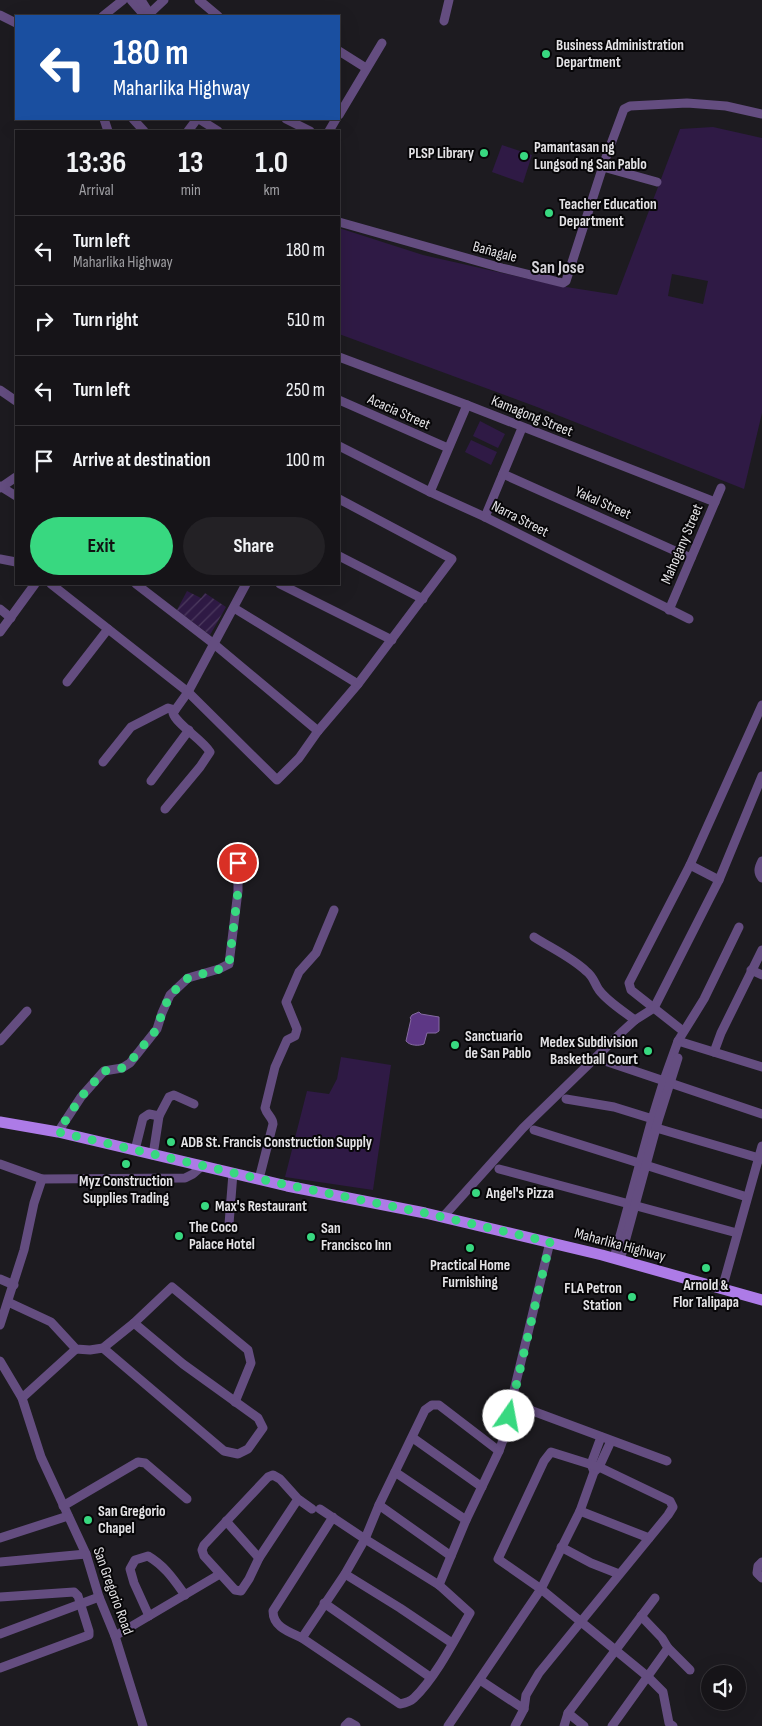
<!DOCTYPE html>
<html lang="en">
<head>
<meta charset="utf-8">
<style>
	body { margin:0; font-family:"Sofia Sans Condensed",sans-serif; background:#232125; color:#f1f3f6; height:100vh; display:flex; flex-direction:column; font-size:19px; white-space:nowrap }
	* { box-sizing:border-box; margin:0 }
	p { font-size:16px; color:#9e9ea2 }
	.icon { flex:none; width:28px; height:28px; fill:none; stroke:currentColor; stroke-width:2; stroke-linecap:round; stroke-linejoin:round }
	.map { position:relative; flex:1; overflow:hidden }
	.drawer { position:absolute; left:15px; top:130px; width:325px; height:455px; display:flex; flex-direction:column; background:#161418; border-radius:0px; box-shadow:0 5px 20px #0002,0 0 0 1px #353337 }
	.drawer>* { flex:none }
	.guide { position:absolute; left:15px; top:15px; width:325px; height:105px; border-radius:0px; box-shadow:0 5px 20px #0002,0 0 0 1px #353337; background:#1a4fa0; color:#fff; overflow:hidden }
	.controls { position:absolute; left:701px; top:1665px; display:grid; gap:10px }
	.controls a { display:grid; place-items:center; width:45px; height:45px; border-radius:50%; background:#161418; box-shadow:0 5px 20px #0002,0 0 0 1px #353337; font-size:25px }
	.pin { position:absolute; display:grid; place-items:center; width:42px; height:42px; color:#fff; margin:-21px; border:2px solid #fff; border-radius:50%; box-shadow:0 1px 5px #0007 }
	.me { position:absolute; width:55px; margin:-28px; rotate:12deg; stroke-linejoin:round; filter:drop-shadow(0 0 4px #0008) }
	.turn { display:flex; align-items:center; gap:18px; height:105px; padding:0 15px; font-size:22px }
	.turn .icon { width:65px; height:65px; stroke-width:2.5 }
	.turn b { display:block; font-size:35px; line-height:42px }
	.eta { display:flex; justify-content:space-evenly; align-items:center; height:85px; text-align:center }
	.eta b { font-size:30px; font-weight:700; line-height:35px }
	.cta { display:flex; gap:10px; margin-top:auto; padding:10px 15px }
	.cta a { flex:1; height:58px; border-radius:30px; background:#38d880; color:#111; font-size:20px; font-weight:700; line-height:58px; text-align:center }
	.cta a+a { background:#232125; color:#f1f3f6 }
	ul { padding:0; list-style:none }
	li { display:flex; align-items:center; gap:15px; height:70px; padding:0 15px; border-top:1px solid #353337 }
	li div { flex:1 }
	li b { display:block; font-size:19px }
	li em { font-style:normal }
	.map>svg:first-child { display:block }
	.green { fill:#2f1a45; fill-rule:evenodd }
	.garden { fill:url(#garden-furrows) }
	.water { fill:#5d3785; stroke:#866ba2 }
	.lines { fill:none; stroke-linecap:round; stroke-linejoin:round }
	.minor { stroke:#644d80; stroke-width:9 }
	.major { stroke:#ad7be7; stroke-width:11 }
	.route { stroke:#38d880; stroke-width:9; stroke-dasharray:0 16.2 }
	.poi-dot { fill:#38d880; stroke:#070608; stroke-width:2 }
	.labels { text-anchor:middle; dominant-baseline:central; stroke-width:4; stroke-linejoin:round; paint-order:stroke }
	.poi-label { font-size:15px; font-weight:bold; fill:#e4e3e6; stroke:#070608; text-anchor:start }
	.street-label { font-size:15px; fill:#e4e3e6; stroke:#070608 }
	.quarter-label { font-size:18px; font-weight:bold; fill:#d4d2d8; stroke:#070608 }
</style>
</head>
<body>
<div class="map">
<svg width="762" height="1726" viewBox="0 0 762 1726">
	<defs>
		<pattern id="garden-furrows" width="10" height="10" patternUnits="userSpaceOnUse" patternTransform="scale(1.25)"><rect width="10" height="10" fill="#2f1a45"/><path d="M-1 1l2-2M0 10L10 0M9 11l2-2" fill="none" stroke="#4d3b60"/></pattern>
	</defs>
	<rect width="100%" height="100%" fill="#1d1b20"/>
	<g class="green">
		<path d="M713,127L762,138V413L744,489L537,407L339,334V228L423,255L560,286L617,295L680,129ZM672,274L708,281L703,304L668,296Z"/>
		<path d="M502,145L532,155L523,183L492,172Z"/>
		<path d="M480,421L505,434L498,448L473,436Z"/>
		<path d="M471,440L497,452L491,465L465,452Z"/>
		<path d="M341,1057L391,1065L373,1190L285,1177L307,1091L329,1094L337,1079Z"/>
	</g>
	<path class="garden" d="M187,591L201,598L205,593L226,607L210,635L177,610Z"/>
	<path class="water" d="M419,1012L421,1014L439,1017V1031L436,1033H427L424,1044C419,1046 410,1046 406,1041L411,1019L410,1018L412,1015Z"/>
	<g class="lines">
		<g class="minor">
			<path d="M131,0L145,16"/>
			<path d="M141,0L151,16"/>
			<path d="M199,0L218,16"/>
			<path d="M0,15L16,23"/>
			<path d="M103,16L123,0"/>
			<path d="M147,16L164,0"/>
			<path d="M444,21L449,0"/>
			<path d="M339,51L366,68"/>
			<path d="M339,115L382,43"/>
			<path d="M104,119L108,131"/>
			<path d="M133,119L144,131"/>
			<path d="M199,119L218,131"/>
			<path d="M286,119L310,131"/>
			<path d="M188,131L197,119"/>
			<path d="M329,131L336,119"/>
			<path d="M603,167L657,182"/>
			<path d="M339,222L502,268L563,283L566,281L605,160L624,109L630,106L687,103L726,106L762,114"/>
			<path d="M339,357L467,405L715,502"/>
			<path d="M0,390L16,401"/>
			<path d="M339,400L448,448"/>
			<path d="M339,446L430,492L485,517L689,619"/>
			<path d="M503,474L691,558"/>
			<path d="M0,486L16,496"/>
			<path d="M0,488L16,477"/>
			<path d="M430,492L467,405"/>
			<path d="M485,517L522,428"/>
			<path d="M339,556L423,599"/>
			<path d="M0,559L16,562"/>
			<path d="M51,584L188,692L277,780L299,758L318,731L358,684L452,559L339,499"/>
			<path d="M136,584L214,644L318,731"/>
			<path d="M280,584L392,640"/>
			<path d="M234,608L358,684"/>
			<path d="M0,609L11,618"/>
			<path d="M669,610L721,488"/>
			<path d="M0,632L35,584"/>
			<path d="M67,682L108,629"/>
			<path d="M103,762L131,727L168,708L175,710"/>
			<path d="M151,781L189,730"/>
			<path d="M165,809L200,767L210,752C203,740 176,724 173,713L188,692L246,584"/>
			<path d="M762,861C759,867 757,872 762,878"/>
			<path d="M690,865L719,880"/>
			<path d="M534,937C551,948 571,957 586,971C594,977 594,983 599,990C608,1002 623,1011 635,1020"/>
			<path d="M751,970L762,975"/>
			<path d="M683,1031L631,990L629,983L690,865L762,705"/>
			<path d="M0,1041L27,1011"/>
			<path d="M678,1041L762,1067"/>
			<path d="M714,1052L721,1033L762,950"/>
			<path d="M602,1060L762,1114"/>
			<path d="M566,1099L614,1107L656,1120"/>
			<path d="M653,1127L762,1159"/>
			<path d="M534,1130L747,1197"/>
			<path d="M58,1132L81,1097L104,1071L122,1068L130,1063L157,1029L162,1013L170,995L188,978L219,969L229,964L238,891V849"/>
			<path d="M135,1150L143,1118L149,1114L159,1116L169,1097L174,1095L194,1104"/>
			<path d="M153,1155L159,1116"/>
			<path d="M0,1164L42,1179L185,1178L193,1174L202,1166"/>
			<path d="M499,1169L737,1233"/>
			<path d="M259,1179L273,1124C273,1118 267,1115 265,1108L275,1067L287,1040L295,1036L297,1029L286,1002L299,972L316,953L334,910"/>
			<path d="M443,1217L523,1128L623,1031L635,1020L654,1008L719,880L762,776"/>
			<path d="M229,1224L233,1173"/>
			<path d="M550,1242L511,1403L667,1461"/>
			<path d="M614,1258L652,1119L664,1080L678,1041L704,999L739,927"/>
			<path d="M620,1260L658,1121L678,1058"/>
			<path d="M0,1279L14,1285"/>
			<path d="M722,1289L762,1146"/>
			<path d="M8,1302L51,1322L76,1349L90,1350L103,1348L134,1323L172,1287L248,1350L251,1363L235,1402"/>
			<path d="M0,1325L24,1250L34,1203L42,1179"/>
			<path d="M103,1348L224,1451L238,1454L248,1449L263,1428L258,1418L183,1364L134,1323"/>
			<path d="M0,1361L22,1398L41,1457L86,1554L99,1597L115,1636L143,1726"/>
			<path d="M22,1398L76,1349"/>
			<path d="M413,1438L482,1487"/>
			<path d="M593,1469L591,1464L601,1437"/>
			<path d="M395,1472L466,1520"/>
			<path d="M298,1499L259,1558L249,1579L241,1591L235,1590L204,1556L202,1550L204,1545L268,1477L273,1475L280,1479L298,1499L312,1509"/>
			<path d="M379,1505L451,1556"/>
			<path d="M63,1506L138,1462L145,1463L187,1499"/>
			<path d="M320,1509L365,1539L439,1585L470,1613C455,1639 436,1677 414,1698C410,1702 405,1703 400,1704L302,1638C289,1632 273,1627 273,1611L333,1517"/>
			<path d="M580,1511L649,1538"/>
			<path d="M226,1521L259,1558"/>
			<path d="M0,1538L68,1516"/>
			<path d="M561,1547L591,1563L619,1574"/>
			<path d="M0,1562L86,1554"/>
			<path d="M762,1562L758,1566L757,1573L762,1578"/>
			<path d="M345,1574L400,1608L452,1643"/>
			<path d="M439,1585L466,1520L499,1451L507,1429L511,1403"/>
			<path d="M0,1597L74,1592L78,1596L89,1631V1635L0,1668"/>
			<path d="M324,1603L430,1677"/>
			<path d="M149,1616L134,1583L130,1569L135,1560L148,1556C165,1566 174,1580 185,1595"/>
			<path d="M0,1634L99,1597"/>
			<path d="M115,1636L220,1574"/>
			<path d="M302,1638L345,1574L365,1539L379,1505L425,1410L432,1405H439L499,1451"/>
			<path d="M668,1648L690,1670"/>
			<path d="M480,1680L524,1709"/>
			<path d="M568,1713L584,1726"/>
			<path d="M345,1726L349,1722L356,1726"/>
			<path d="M448,1726L541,1589L580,1511L594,1472L599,1467L611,1441"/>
			<path d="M515,1726L524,1709L526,1695L539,1673L668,1515L673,1507L670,1501L599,1467L551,1452L544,1461L498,1559L541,1589L647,1676L663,1692L669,1723L673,1726"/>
			<path d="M564,1726L568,1713L655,1598"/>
			<path d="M612,1726L668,1648L662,1638L641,1616"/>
		</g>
		<path class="major" d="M0,1122L58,1132L287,1186L425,1213L602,1255L762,1300"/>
	</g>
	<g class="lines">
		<path class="route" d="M238,863V891L229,964L220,969L188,978L170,995L162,1013L157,1029L130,1062L122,1068L104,1071L81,1097L58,1132L273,1182L425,1213L550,1242L509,1416"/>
	</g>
	<g class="poi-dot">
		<circle cx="546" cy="54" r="5"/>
		<circle cx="484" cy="153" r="5"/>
		<circle cx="524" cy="156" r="5"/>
		<circle cx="549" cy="213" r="5"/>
		<circle cx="455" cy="1045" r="5"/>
		<circle cx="648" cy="1051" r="5"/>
		<circle cx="171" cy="1142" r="5"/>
		<circle cx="126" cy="1164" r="5"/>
		<circle cx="476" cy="1193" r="5"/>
		<circle cx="205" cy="1206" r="5"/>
		<circle cx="179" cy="1236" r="5"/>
		<circle cx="311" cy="1237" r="5"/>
		<circle cx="470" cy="1248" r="5"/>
		<circle cx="706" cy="1268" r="5"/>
		<circle cx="632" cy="1297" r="5"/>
		<circle cx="88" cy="1520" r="5"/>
	</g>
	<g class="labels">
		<g class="poi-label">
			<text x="556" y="45">Business Administration<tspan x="556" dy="17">Department</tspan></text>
			<text x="534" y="147">Pamantasan ng<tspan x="534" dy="17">Lungsod ng San Pablo</tspan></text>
			<text x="474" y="153" text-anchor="end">PLSP Library</text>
			<text x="559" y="204">Teacher Education<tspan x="559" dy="17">Department</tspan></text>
			<text x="465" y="1036">Sanctuario<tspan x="465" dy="17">de San Pablo</tspan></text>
			<text x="638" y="1042" text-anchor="end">Medex Subdivision<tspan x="638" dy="17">Basketball Court</tspan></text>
			<text x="181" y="1142">ADB St. Francis Construction Supply</text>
			<text x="126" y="1181" text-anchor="middle">Myz Construction<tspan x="126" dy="17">Supplies Trading</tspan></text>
			<text x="486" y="1193">Angel's Pizza</text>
			<text x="215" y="1206">Max's Restaurant</text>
			<text x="189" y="1227">The Coco<tspan x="189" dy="17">Palace Hotel</tspan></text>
			<text x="321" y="1228">San<tspan x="321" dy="17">Francisco Inn</tspan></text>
			<text x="470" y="1265" text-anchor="middle">Practical Home<tspan x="470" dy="17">Furnishing</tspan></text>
			<text x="706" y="1285" text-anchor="middle">Arnold &amp;<tspan x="706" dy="17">Flor Talipapa</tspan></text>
			<text x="622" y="1288" text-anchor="end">FLA Petron<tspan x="622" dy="17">Station</tspan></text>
			<text x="98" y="1511">San Gregorio<tspan x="98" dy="17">Chapel</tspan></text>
		</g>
		<g class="street-label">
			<text transform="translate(495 252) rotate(15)">Bañagale</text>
			<text transform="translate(399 412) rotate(24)">Acacia Street</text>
			<text transform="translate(532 416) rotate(22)">Kamagong Street</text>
			<text transform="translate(603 503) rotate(24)">Yakal Street</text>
			<text transform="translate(520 519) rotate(27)">Narra Street</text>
			<text transform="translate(682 544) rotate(-67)">Mahogany Street</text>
			<text transform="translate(620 1245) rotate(15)">Maharlika Highway</text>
			<text transform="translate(113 1591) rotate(70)">San Gregorio Road</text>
		</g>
		<g class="quarter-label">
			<text x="558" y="267">San Jose</text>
		</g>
	</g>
</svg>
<div class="controls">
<a><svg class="icon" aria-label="sound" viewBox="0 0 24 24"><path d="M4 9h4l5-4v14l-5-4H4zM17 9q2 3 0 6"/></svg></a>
</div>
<div class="pin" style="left:238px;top:863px;background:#d93025"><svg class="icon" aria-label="arrive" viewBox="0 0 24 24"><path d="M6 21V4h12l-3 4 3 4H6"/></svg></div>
<svg class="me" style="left:509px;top:1416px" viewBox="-20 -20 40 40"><circle r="19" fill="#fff"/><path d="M0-13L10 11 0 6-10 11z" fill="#38d880"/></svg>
<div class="guide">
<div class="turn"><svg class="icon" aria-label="left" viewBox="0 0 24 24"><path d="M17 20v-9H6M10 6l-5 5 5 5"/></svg><div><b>180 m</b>Maharlika Highway</div></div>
</div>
<section class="drawer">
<div class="eta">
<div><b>13:36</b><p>Arrival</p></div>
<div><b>13</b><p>min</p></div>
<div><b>1.0</b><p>km</p></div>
</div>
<ul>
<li><svg class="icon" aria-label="left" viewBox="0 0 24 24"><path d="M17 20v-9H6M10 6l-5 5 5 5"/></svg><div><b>Turn left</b><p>Maharlika Highway</p></div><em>180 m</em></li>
<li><svg class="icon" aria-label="right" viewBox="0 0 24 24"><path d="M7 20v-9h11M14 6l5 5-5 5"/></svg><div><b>Turn right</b></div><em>510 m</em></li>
<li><svg class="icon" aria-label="left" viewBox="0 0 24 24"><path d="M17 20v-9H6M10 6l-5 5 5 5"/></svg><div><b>Turn left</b></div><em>250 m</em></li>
<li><svg class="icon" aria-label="arrive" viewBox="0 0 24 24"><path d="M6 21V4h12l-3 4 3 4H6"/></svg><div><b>Arrive at destination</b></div><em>100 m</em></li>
</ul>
<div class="cta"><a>Exit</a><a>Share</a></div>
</section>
</div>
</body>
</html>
